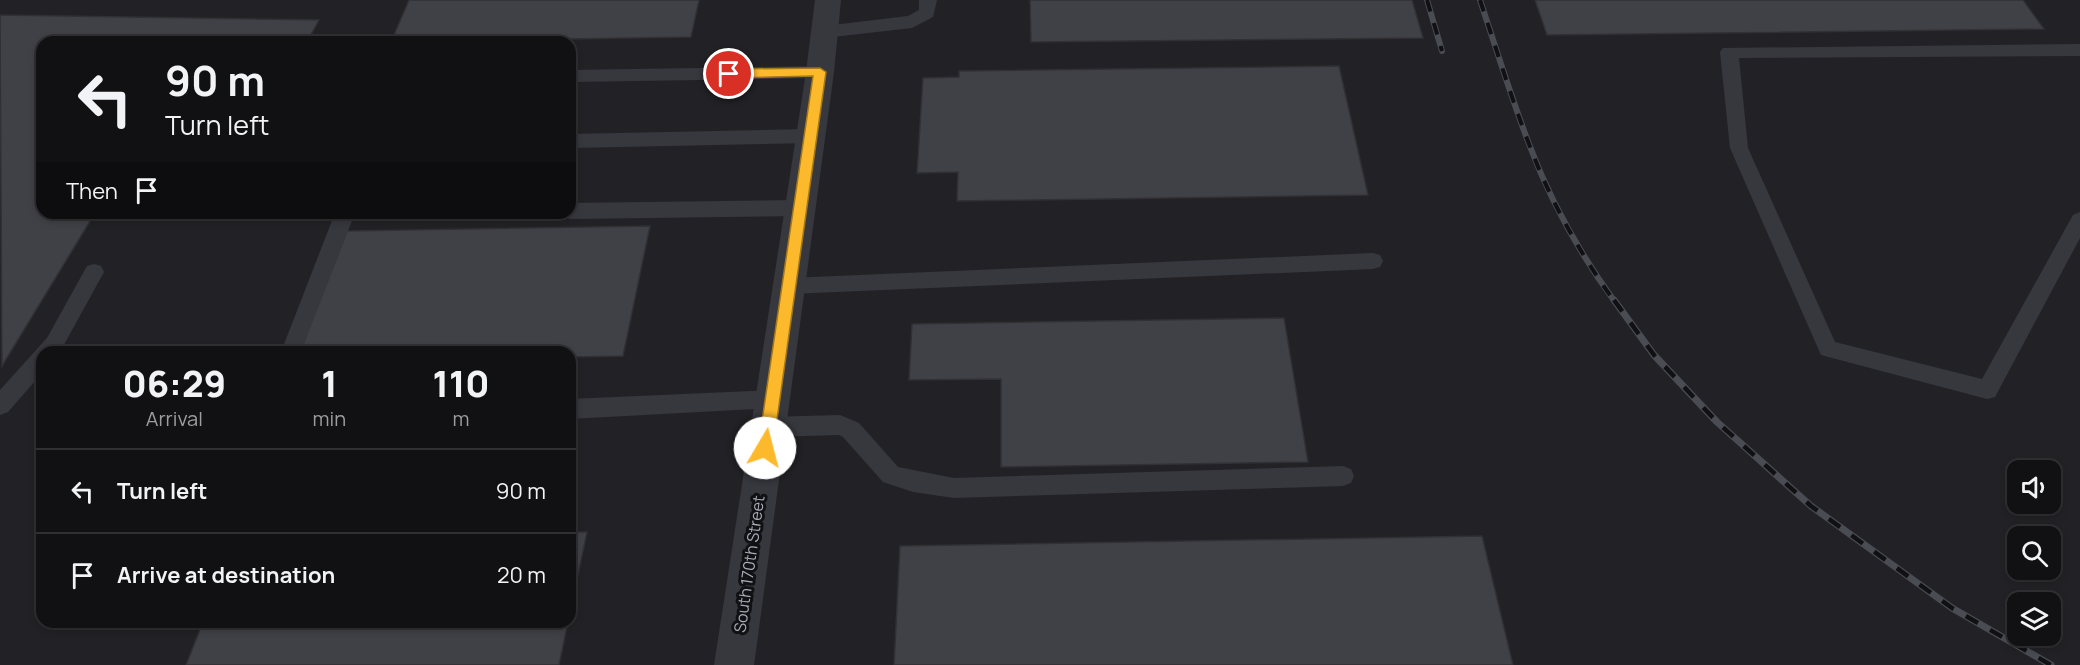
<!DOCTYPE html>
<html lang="en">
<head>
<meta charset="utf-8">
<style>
	body { margin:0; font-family:Manrope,sans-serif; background:#1a191c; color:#f1f3f6; height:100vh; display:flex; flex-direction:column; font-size:22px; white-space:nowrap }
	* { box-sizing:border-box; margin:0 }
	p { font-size:20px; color:#9c9da0 }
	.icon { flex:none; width:33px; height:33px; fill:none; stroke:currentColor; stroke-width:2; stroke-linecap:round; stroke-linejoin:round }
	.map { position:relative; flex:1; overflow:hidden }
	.drawer { position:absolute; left:36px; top:346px; width:540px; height:282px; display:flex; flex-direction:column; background:#111013; border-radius:18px; box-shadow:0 3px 9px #0003,0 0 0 2px #303033 }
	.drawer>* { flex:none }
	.banner { position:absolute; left:36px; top:36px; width:540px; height:183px; border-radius:18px; box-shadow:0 3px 9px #0003,0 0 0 2px #303033; background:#111013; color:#f1f3f6; overflow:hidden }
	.tools { position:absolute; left:2007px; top:460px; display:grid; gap:12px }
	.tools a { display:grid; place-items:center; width:54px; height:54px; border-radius:12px; background:#111013; box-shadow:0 3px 9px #0003,0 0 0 2px #303033; font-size:30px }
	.pin { position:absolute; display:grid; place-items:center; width:51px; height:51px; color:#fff; margin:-26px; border:3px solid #fff; border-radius:50%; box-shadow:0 2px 6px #0007 }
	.me { position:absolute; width:66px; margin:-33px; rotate:8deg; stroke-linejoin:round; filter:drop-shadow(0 0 4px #0008) }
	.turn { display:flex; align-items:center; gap:21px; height:126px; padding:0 30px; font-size:27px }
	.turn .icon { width:78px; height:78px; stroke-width:2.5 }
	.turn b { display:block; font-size:42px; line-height:51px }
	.then { display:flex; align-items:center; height:57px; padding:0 30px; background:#0003; gap:12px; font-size:22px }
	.eta { display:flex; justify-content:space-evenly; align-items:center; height:102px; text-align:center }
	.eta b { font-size:36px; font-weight:800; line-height:42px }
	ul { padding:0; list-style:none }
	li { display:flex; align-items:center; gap:18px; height:84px; padding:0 30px; border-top:2px solid #303033 }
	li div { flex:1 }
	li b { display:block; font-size:22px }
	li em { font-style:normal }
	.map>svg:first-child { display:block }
	.built { fill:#222226; fill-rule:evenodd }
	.building { fill:#404146; stroke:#303035; stroke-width:1.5 }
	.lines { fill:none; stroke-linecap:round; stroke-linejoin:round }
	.lane { fill:#37383e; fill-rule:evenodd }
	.street { fill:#37383e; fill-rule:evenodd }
	.rail-far1-casing { stroke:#4a4c53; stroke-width:6 }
	.rail-casing { stroke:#4a4c53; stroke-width:7 }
	.rail-far1 { stroke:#111114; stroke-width:4; stroke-dasharray:12; stroke-linecap:butt }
	.rail { stroke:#111114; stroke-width:4.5; stroke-dasharray:14; stroke-linecap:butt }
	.route { fill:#fcb92b; stroke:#a4781c; stroke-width:1.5 }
	.labels { text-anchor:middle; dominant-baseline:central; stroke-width:6; stroke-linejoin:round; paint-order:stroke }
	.street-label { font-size:16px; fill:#a8adb9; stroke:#111114 }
</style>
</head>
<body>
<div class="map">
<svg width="2080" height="665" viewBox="0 0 2080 665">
	<rect width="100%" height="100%" fill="#171619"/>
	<path class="built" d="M0,0H2080V665H0ZM42,42H570V213H42ZM42,352H570V622H42ZM2018,471H2050V504H2018ZM2018,537H2050V570H2018ZM2018,603H2050V636H2018Z"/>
	<g class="building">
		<path d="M409,0H699L691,37L391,42Z"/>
		<path d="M1030,0H1412L1423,38L1031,42Z"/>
		<path d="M1535,0H2023L2044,29L1547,35Z"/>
		<path d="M0,15L319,20L307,42H42V213H95L2,366Z"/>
		<path d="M1339,66L1368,195L957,201L958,172L917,173L923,78L959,77V71Z"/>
		<path d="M650,226L623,356L570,357V352H299L347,231Z"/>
		<path d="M1284,318L1308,462L1001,467V379L909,380L912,324Z"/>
		<path d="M570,532H587L570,613Z"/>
		<path d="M1482,536L1513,665H894L900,546Z"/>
		<path d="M203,622H568L559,665H186Z"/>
	</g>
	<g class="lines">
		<g class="lane">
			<path d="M919,0H937L933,17L912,28L824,38L818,36L815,32L818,28L824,26L908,16L919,10Z"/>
			<path d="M2080,44V56L1739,58L1748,148L1835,342L1982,379L2073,215L2080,212V238L1995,397L1987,399L1821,355L1730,148L1720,52L1723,48Z"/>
			<path d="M820,66L826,67L829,72L826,77L820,78L570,82V70Z"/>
			<path d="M811,129L818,131L820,136L818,141L811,143L570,148V134Z"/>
			<path d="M800,200L807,203L810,208L807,213L800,216L570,219L563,216L561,213H570V203Z"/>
			<path d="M335,213H355L301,352H281Z"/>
			<path d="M1373,253L1380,255L1383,261L1380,267L1373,269L789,294L782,292L779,286L782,280L789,278Z"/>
			<path d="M94,264L101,266L104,272L61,350L60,352H42V373L8,412L0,415V390L47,338L87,266Z"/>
			<path d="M773,390L781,392L784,399L781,406L773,408L570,419V399Z"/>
			<path d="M840,415L859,423L898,467L954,478L1343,466L1351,469L1354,476L1351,483L1343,486L954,498L913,492L883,482L843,437L839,435L768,437L760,434L757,427L760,420L768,417Z"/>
		</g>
		<path class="street" d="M815,0H841L834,72L754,665H714L806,72Z"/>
		<defs>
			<g id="rail-far1">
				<path d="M1427,0L1442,51"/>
				<path d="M1480,0C1496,48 1511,97 1529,144C1550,200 1580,254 1615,302"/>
			</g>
			<path id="rail" d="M1614,300L1654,355L1717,422L1811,506L1952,608L2051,665"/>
		</defs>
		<use href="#rail-far1" class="rail-far1-casing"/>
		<use href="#rail" class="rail-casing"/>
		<use href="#rail-far1" class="rail-far1"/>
		<use href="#rail" class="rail"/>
	</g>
	<path class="route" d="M820,68L826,72L773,448L770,453L765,455L760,453L758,448L813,76L729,78L723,74L729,69Z"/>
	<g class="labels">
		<g class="street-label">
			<text transform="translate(749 564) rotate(-82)">South 170th Street</text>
		</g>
	</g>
</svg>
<div class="tools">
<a><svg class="icon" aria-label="sound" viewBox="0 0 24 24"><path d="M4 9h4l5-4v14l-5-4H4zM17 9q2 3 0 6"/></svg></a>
<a><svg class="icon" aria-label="search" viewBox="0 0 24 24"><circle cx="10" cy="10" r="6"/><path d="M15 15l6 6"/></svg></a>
<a><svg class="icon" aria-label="layers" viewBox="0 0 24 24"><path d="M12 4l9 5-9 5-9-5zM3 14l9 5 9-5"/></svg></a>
</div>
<div class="pin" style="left:729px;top:74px;background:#d93025"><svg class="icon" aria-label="arrive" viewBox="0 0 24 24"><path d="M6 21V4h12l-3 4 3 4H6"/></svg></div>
<svg class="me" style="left:765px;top:448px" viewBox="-20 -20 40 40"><circle r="19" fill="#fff"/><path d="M0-13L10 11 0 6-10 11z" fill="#fcb92b"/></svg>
<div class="banner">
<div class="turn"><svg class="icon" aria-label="left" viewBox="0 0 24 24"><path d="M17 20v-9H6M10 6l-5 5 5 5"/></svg><div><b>90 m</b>Turn left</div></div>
<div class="then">Then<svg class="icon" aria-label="arrive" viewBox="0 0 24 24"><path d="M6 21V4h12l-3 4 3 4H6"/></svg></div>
</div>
<section class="drawer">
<div class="eta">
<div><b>06:29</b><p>Arrival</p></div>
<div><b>1</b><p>min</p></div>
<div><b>110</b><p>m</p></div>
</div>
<ul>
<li><svg class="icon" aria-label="left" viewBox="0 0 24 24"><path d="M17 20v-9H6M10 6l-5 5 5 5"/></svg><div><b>Turn left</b></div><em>90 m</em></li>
<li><svg class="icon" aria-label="arrive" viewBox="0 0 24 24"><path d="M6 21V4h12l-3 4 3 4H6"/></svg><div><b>Arrive at destination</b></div><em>20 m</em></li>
</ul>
</section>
</div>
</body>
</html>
